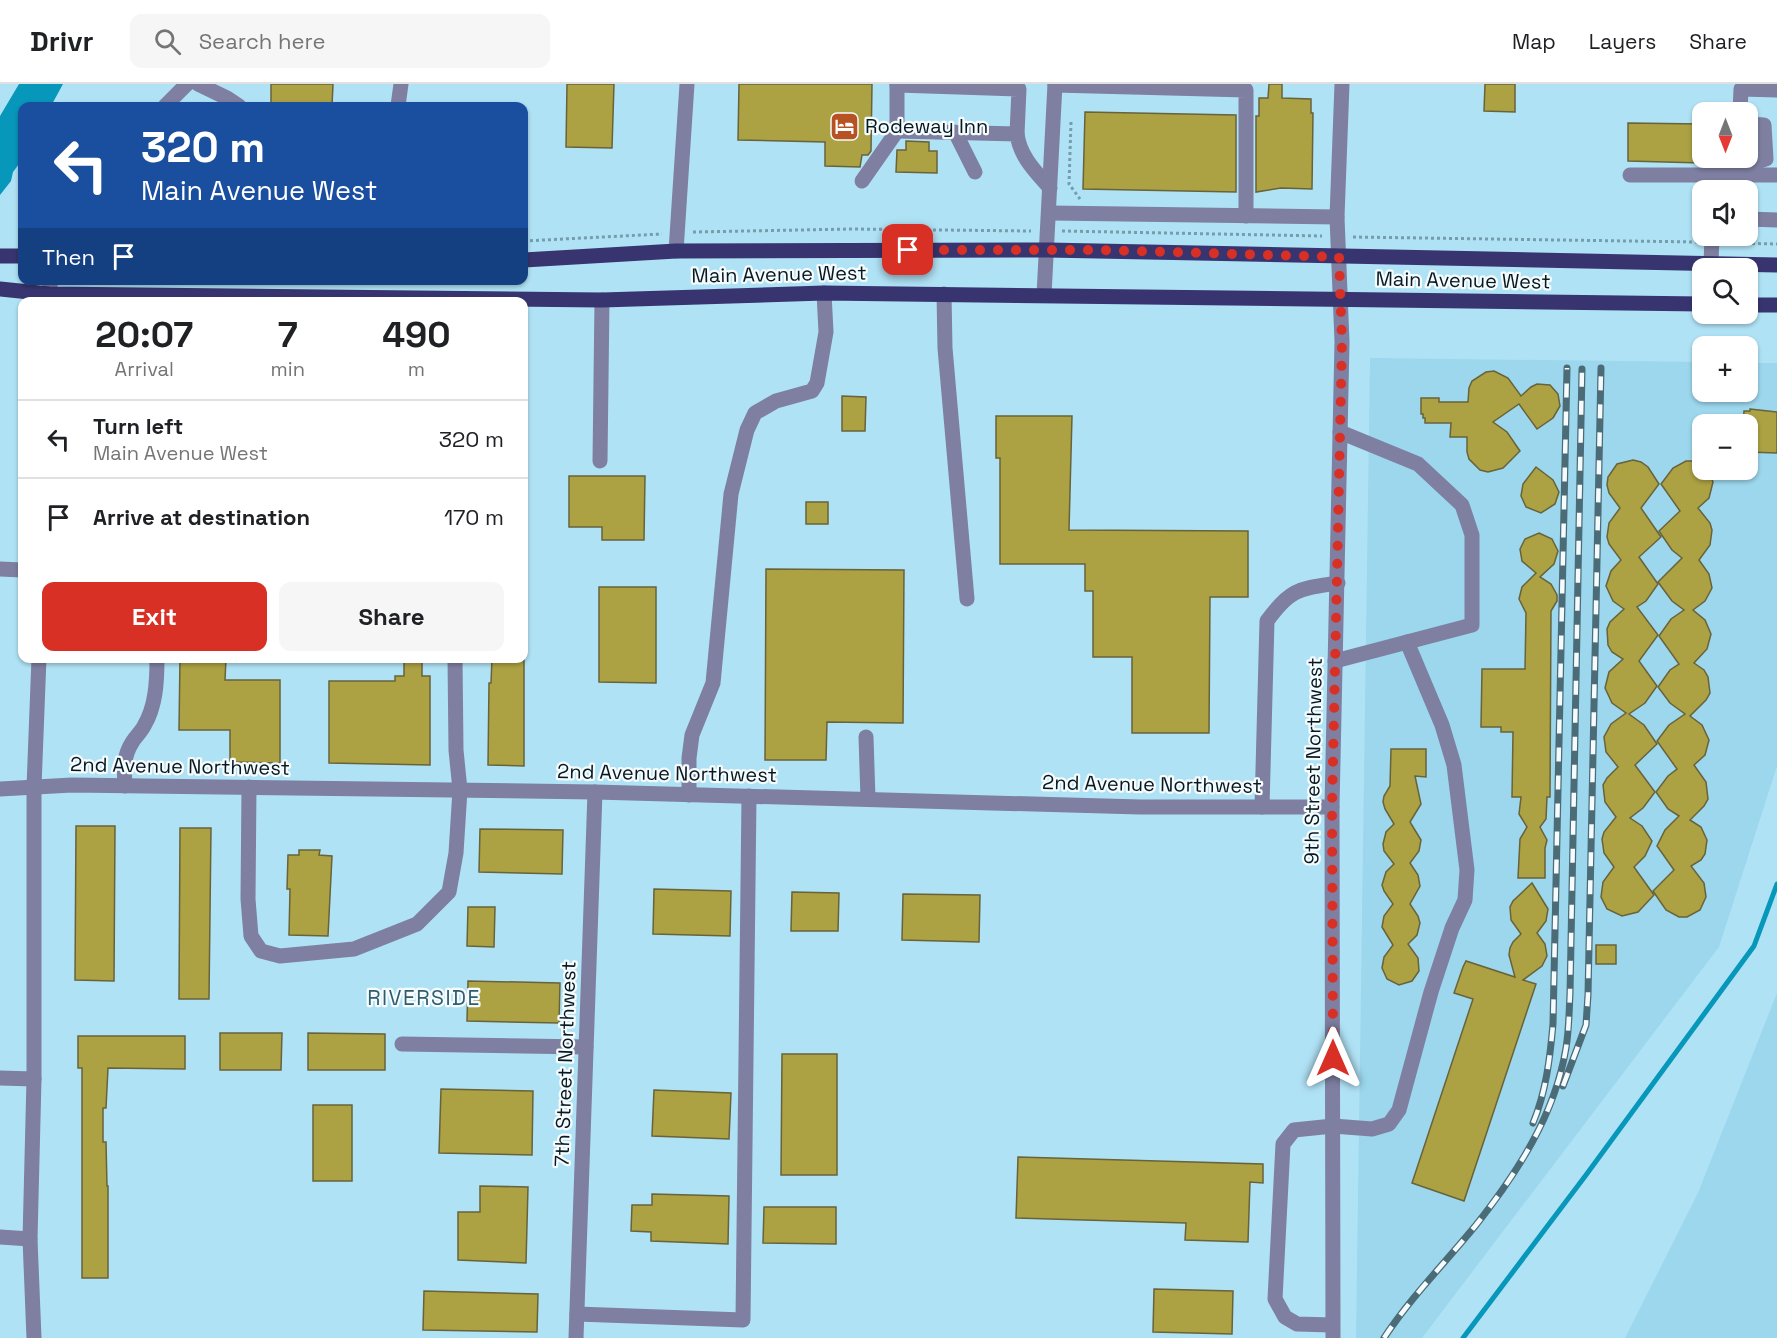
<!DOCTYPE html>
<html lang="en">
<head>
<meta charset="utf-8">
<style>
	body { margin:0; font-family:"Space Grotesk",sans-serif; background:#f6f6f6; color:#202124; height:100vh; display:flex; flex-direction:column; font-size:22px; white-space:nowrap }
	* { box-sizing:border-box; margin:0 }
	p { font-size:20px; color:#757577 }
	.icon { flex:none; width:33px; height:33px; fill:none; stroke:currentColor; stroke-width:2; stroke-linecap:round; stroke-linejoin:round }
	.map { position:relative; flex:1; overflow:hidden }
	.side { position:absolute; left:18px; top:213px; width:510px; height:366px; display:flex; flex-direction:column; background:#fff; border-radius:12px; box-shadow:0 2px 4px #0004 }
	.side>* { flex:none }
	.banner { position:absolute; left:18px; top:18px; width:510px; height:183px; border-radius:12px; box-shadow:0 2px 4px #0004; background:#1a4fa0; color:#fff; overflow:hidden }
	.needle { width:39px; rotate:180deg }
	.buttons { position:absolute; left:1692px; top:18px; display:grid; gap:12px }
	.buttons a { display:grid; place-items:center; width:66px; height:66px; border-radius:12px; background:#fff; box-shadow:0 2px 4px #0004; font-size:30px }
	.pin { position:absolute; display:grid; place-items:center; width:51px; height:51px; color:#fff; margin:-26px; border-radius:12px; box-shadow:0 3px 9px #0006 }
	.me { position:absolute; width:66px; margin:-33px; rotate:0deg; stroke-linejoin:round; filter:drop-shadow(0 0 4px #0008) }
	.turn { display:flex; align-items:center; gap:21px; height:126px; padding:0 24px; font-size:27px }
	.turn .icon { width:78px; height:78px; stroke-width:2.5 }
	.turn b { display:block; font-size:42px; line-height:51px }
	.then { display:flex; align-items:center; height:57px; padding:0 24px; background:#0003; gap:12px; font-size:22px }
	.eta { display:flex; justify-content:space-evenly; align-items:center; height:102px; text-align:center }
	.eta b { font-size:36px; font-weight:600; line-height:42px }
	.action { display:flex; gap:12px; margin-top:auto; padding:12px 24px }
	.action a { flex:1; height:69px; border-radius:12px; background:#d93025; color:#fff; font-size:24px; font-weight:600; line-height:69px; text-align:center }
	.action a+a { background:#f6f6f6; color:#202124 }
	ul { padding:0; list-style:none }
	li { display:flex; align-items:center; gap:18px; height:78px; padding:0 24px; border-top:2px solid #e0e0e0 }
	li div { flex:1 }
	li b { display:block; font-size:22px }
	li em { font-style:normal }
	header { display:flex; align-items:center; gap:36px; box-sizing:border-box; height:84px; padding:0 30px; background:#fff; border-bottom:2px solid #e0e0e0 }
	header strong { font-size:28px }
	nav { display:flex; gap:33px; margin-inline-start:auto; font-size:21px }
	.search { width:420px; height:54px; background:#f6f6f6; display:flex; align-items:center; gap:15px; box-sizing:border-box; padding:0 21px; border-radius:12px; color:#757577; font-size:22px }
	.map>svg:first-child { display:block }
	.built { fill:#9cd7ed; fill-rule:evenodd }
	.water { fill:#0797bb }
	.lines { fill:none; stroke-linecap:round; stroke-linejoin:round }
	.stream { stroke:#0797bb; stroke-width:5 }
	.building { fill:#aca143; stroke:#67633b; stroke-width:1.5 }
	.path { stroke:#759dac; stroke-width:3; stroke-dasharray:3 3; stroke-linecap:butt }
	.minor { stroke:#7e7fa1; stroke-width:15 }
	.major { stroke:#38346f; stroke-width:15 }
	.rail-casing { stroke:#4b6b77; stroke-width:7 }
	.rail { stroke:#f6fbfd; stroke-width:4.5; stroke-dasharray:14; stroke-linecap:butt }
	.route { stroke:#d93025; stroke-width:10; stroke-dasharray:0 18 }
	.labels { text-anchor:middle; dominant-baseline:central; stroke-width:4.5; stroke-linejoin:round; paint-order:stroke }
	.poi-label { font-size:20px; fill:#061920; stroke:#f6fbfd; text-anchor:start }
	.street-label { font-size:20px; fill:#061920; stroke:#f6fbfd }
	.neighbourhood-label { font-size:21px; letter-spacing:1.5px; fill:#2e5d6d; stroke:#f6fbfd }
</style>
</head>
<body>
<header>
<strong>Drivr</strong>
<div class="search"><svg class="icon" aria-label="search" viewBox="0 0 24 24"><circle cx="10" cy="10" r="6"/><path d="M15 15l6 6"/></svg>Search here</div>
<nav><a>Map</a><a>Layers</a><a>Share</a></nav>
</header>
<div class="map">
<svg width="1777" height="1254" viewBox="0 0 1777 1254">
	<rect width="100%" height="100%" fill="#b0e2f5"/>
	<g class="built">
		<path d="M1370,274L1702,278V308H1748V279H1777V682L1719,863L1422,1254H1356ZM1702,340H1748V386H1702Z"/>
		<path d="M1777,909V1254H1625L1698,1109Z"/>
	</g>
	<path class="water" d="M19,0H63L51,22H22V76L13,88L11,97L0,111V32Z"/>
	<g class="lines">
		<path class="stream" d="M1463,1254L1586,1091L1754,862L1777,800"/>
	</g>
	<g class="building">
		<path d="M271,0H333L332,22H271Z"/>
		<path d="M567,0H614L612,64L566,63Z"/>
		<path d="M739,0H872L871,67L868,71H862L860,83L825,82V58L738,56Z"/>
		<path d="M1269,0H1282V14L1311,15V29H1313L1312,105L1281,104L1256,108V32H1259V14H1268Z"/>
		<path d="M1485,0H1515V28L1484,27Z"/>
		<path d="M1085,28L1236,31V108L1083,105Z"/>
		<path d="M1628,39L1702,40V79L1628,77Z"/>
		<path d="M1755,53L1756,68L1748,71V54Z"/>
		<path d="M906,57L929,58V67H937V89L896,88L897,66H906Z"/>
		<path d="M1494,287L1508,294L1521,312L1531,303L1537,300L1550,301L1558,310L1560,322L1553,334L1537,345L1519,320L1493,338L1507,348L1520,367L1503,384L1488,388L1480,386L1469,375L1467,368V353H1450L1451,339H1425V334H1423V330H1421V314H1439V318H1468L1469,304L1472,297L1486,288Z"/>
		<path d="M842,312L866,313L865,347H842Z"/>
		<path d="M1750,325L1777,328V369L1748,368V340H1743L1744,327H1750Z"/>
		<path d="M996,332H1072L1069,446L1248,447V513H1210L1209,649H1132V573H1093V507H1085V480H1000V374H996Z"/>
		<path d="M1633,376L1641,378L1648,383L1659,400L1641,424L1661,453L1639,473L1658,500L1646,517L1637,523L1658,551L1639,577L1657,602L1645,619L1629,630L1644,641L1657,660L1635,681L1655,708L1643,724L1630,734L1642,742L1652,757L1645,772L1634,783L1654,811L1638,828L1622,832L1607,825L1601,813L1603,798L1614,783L1604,769L1602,755L1604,748L1616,733L1605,718L1603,701L1607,694L1618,683L1606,668L1604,653L1611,640L1626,629L1612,619L1605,604L1609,588L1623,575L1612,568L1608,561L1607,545L1610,538L1624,525L1613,517L1606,502L1611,487L1621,476L1609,460L1607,453L1609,439L1620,424L1609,409L1607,401L1608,393L1617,380Z"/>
		<path d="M1686,377H1693L1702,381V386H1708L1713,398L1709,414L1698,424L1710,439L1712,446L1710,461L1699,476L1709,490L1712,504L1705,517L1693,526L1705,536L1711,550L1707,565L1694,579L1704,586L1708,593L1710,609L1706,616L1690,632L1702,641L1709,656L1705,671L1694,681L1706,698L1708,715L1704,722L1690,736L1701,743L1707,756L1705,770L1701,776L1691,782L1704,799L1706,813L1700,826L1687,833H1679L1666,826L1653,807L1674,786L1657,762L1665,746L1679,732L1668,725L1656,708L1668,692L1677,685L1657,657L1669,641L1685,630L1670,619L1658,603L1670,586L1679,580L1659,552L1671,535L1684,526L1672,517L1658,498L1682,474L1672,466L1659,447L1680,427L1661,400L1673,384Z"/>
		<path d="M1536,383L1553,396L1559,408L1555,420L1541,429L1526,423L1521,412L1523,400Z"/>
		<path d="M569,392H645L644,456H602V443H569Z"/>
		<rect x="806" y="418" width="22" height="22"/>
		<path d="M1539,449L1552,455L1558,467L1554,480L1540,493L1551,500L1557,511V517L1551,527L1550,713H1547L1546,735L1540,743L1547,756L1545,764V794H1518L1520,755L1527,743L1519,730L1521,713H1512L1513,648H1501V643H1481L1482,585H1525L1526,529L1519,515L1522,503L1536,489L1522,477L1520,465L1525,455Z"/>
		<path d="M766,485L904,486L903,639L827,638L826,676H765Z"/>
		<path d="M599,503H656V599L599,598Z"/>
		<path d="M180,574H226L225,596H280V679L230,678V646H179Z"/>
		<path d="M492,574H524V682L488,681L489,599H491Z"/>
		<path d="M404,575H422V592H430V681L329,679V597H395V592H404Z"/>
		<path d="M1391,665H1426V693L1415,692L1421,720L1410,738L1421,756L1419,767L1410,779L1418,791L1420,802L1410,820L1418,832L1420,839L1417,851L1408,860L1418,874L1419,887L1412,897L1399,901L1387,895L1382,884L1384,873L1393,861L1382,843L1384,832L1393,820L1384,807L1382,801L1386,788L1394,780L1384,767L1383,760L1386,748L1394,740L1385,725L1383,718L1384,712L1390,702Z"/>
		<path d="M76,742H115L114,897L75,896Z"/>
		<path d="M180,744H211L209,915H179Z"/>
		<path d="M480,745L563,746L562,790L479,788Z"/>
		<path d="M299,766H320L319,771L332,772L328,852L289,851L290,805H287L288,771H299Z"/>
		<path d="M1532,799L1548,825L1546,837L1537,849L1545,860L1547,872L1542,882L1523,896L1536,900L1464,1117L1412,1099L1473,915L1454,909L1463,883L1466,877L1515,893L1509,871L1510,864L1513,858L1521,850L1511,836L1510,823L1513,817Z"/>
		<path d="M654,805L731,807L730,852L653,850Z"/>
		<path d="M792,808L839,809L838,847H791Z"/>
		<path d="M903,810L980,811L979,858L902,856Z"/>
		<path d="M468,823H495L494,863L467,862Z"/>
		<rect x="1596" y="861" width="20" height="19"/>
		<path d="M468,897L560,899L559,939L467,937Z"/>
		<path d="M220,949H282L281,986H220Z"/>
		<path d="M308,949L385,950V986H308Z"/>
		<path d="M78,952H185V985L108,984L106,1024H103V1058H106L107,1102H108V1194H82V984H78Z"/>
		<path d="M782,970H837V1091H781Z"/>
		<path d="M441,1005L533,1007L532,1071L439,1069Z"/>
		<path d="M654,1006L731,1009L729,1055L652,1052Z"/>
		<rect x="313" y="1021" width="39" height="76"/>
		<path d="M1018,1073L1263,1080V1099L1250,1098L1248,1158L1185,1156L1186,1139L1016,1134Z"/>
		<path d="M480,1102L528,1103L526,1179L458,1176V1128H480Z"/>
		<path d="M652,1110L729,1112L728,1160L651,1157V1148L631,1147L632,1121H652Z"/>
		<path d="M764,1123H836V1160L763,1159Z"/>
		<path d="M1154,1205L1233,1207L1232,1250L1153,1248Z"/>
		<path d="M424,1207L538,1210L537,1248L423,1246Z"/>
	</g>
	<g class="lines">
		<g class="path">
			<path d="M1071,38L1069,100L1080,115"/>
			<path d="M1062,147L1322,152"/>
			<path d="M693,148L852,145L1031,147"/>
			<path d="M1353,153L1697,158"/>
			<path d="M524,157L662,150"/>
			<path d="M1728,159L1777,160"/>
		</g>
		<g class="minor">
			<path d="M198,0L227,14L239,22"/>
			<path d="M897,0V47L1017,50C1020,73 1036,88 1050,104"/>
			<path d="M897,1L1019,5L1017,50"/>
			<path d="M1055,1L1246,6V132"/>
			<path d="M165,22L187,0"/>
			<path d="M398,22L401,0"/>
			<path d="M1740,28L1741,5L1777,6"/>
			<path d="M955,48L975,88"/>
			<path d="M1717,74L1716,78L1739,84L1766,75L1764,41L1748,40"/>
			<path d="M1630,91H1777"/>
			<path d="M862,97L897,47"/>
			<path d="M1728,106L1739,83"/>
			<path d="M1050,129L1337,133"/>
			<path d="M1748,135L1777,136"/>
			<path d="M676,167L687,0"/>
			<path d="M1711,180L1712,152"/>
			<path d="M944,210L945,264L967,515"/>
			<path d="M1044,211L1055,0"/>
			<path d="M47,218L51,196"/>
			<path d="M600,377L602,216"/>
			<path d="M0,485L22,486"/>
			<path d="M1335,577L1472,541V451L1462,421L1418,380L1340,348"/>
			<path d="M866,653L868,715"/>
			<path d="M125,702C124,685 123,672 133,657C136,652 141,648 144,642C156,622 157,597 157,574"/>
			<path d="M249,703L248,815L251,852L261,867L280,872L354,865L417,840L449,808L456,769L460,706L456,666L455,574"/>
			<path d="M0,705L72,701L595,708L1140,723H1332"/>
			<path d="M689,711V674L692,651L713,599L731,410L747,346L755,329L776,317L812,307L817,299L826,248L824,209"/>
			<path d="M1262,723L1267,537C1291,504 1299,505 1338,499"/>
			<path d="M402,960L586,963"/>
			<path d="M0,994L34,995"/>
			<path d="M0,1153L30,1155"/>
			<path d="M577,1230L743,1236L749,712"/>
			<path d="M1332,1241L1297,1240L1285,1233L1275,1215L1283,1060L1294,1046L1333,1042L1372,1045L1389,1040L1399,1026L1431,908L1452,844L1465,816L1467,786L1454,681L1442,641L1407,558"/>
			<path d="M34,1254L30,1155L34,995V703L39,574"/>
			<path d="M576,1254L595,708"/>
			<path d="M1333,1254L1332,723L1342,258L1337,133L1342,0"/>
		</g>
		<g class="major">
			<path d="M0,172H22"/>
			<path d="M524,176L676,167L1048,166L1777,181"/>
			<path d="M0,205L49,210L602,216L824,209L1702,220"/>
			<path d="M1748,221H1777"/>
		</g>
		<defs>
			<g id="rail">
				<path d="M1563,1002L1586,941L1588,911L1601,284"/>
				<path d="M1533,1039C1546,1008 1550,974 1553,940L1567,284"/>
				<path d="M1384,1254C1411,1213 1445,1179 1476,1141C1517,1089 1555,1031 1566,964C1569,946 1569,928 1570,910L1582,285"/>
			</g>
		</defs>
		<use href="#rail" class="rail-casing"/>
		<use href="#rail" class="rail"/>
	</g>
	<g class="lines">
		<path class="route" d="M908,166H1099L1339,173L1342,258L1332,723L1333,974"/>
	</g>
	<defs>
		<symbol id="hotel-square" viewBox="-11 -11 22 22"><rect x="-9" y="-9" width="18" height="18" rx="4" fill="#b75223" stroke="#f6fbfd"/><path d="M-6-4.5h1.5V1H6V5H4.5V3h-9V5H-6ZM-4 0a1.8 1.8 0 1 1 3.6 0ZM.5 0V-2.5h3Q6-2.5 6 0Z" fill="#fff"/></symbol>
	</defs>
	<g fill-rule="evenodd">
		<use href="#hotel-square" x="828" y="26" width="33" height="33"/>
	</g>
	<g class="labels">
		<g class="poi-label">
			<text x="865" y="42">Rodeway Inn</text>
		</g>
		<g class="street-label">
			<text transform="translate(779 190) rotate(-1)">Main Avenue West</text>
			<text transform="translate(1463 196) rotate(1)">Main Avenue West</text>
			<text transform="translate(1313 677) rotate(-89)">9th Street Northwest</text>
			<text transform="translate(180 682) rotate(1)">2nd Avenue Northwest</text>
			<text transform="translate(667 689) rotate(1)">2nd Avenue Northwest</text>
			<text transform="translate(1152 700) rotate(1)">2nd Avenue Northwest</text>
			<text transform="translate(565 980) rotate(-88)">7th Street Northwest</text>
		</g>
		<g class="neighbourhood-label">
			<text x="424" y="913">RIVERSIDE</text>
		</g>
	</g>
</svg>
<div class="buttons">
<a><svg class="needle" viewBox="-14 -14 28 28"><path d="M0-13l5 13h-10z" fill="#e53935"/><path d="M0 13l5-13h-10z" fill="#757577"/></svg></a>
<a><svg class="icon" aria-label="sound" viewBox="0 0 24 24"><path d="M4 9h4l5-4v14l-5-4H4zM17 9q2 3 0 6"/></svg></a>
<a><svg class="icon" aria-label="search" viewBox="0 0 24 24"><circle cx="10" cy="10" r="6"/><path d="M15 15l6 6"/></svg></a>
<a>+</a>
<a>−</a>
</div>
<div class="pin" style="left:908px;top:166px;background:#d93025"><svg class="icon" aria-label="arrive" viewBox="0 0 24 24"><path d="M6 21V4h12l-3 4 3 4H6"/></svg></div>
<svg class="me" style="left:1333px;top:974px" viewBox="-20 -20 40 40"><path d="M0-17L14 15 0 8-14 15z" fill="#d93025" stroke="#fff" stroke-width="4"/></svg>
<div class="banner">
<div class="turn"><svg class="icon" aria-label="left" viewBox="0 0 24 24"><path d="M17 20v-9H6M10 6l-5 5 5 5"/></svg><div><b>320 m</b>Main Avenue West</div></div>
<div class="then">Then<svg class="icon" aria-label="arrive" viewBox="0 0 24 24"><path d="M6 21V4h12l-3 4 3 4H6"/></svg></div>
</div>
<section class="side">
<div class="eta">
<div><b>20:07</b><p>Arrival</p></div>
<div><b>7</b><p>min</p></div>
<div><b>490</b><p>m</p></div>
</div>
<ul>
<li><svg class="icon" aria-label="left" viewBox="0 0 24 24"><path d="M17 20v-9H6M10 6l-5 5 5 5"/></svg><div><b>Turn left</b><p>Main Avenue West</p></div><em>320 m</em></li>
<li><svg class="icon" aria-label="arrive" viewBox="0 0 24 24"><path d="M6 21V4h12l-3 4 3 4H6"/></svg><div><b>Arrive at destination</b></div><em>170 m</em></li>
</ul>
<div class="action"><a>Exit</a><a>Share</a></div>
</section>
</div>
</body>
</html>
